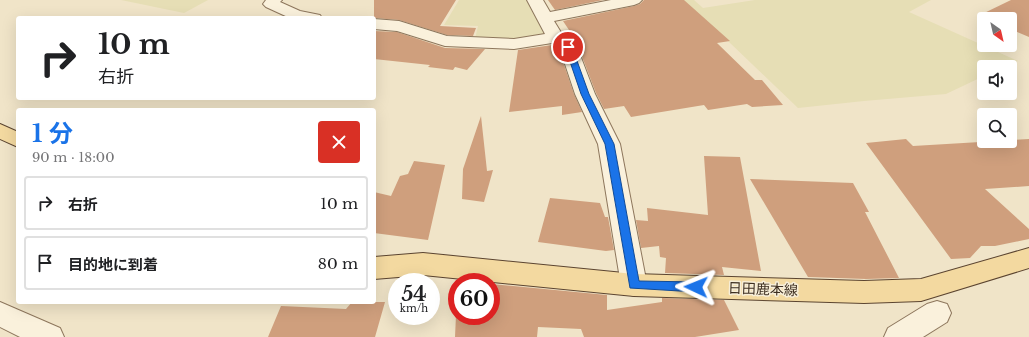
<!DOCTYPE html>
<html lang="ja">
<head>
<meta charset="utf-8">
<style>
	body { margin:0; font-family:"Libre Baskerville","Noto Sans JP",serif; background:#f2f2f2; color:#202124; height:100vh; display:flex; flex-direction:column; font-size:15px; white-space:nowrap }
	* { box-sizing:border-box; margin:0 }
	p { font-size:13px; color:#757577 }
	.icon { flex:none; width:22px; height:22px; fill:none; stroke:currentColor; stroke-width:2; stroke-linecap:round; stroke-linejoin:round }
	.map { position:relative; flex:1; overflow:hidden }
	.details { position:absolute; left:16px; top:108px; width:360px; height:196px; display:flex; flex-direction:column; background:#fff; border-radius:4px; box-shadow:0 4px 16px #0002 }
	.details>* { flex:none }
	.guide { position:absolute; left:16px; top:16px; width:360px; height:84px; border-radius:4px; box-shadow:0 4px 16px #0002; background:#fff; color:#202124; overflow:hidden }
	.needle { width:26px; rotate:146deg }
	.tools { position:absolute; left:977px; top:12px; display:grid; gap:8px }
	.tools a { display:grid; place-items:center; width:40px; height:40px; border-radius:4px; background:#fff; box-shadow:0 4px 16px #0002; font-size:20px }
	.speed { position:absolute; left:388px; top:273px; display:flex; gap:8px; font-size:20px; font-weight:700; text-align:center }
	.speed>* { display:grid; place-content:center; width:52px; height:52px; border-radius:50%; background:#fff; box-shadow:0 4px 16px #0002; line-height:1 }
	.speed small { font-size:10px; font-weight:400 }
	.speed .limit { border:6px solid #d22; background:#fff; color:#111 }
	.pin { position:absolute; display:grid; place-items:center; width:34px; height:34px; color:#fff; margin:-17px; border:2px solid #fff; border-radius:50%; box-shadow:0 1px 4px #0007 }
	.me { position:absolute; width:44px; margin:-22px; rotate:272deg; stroke-linejoin:round; filter:drop-shadow(0 0 3px #0008) }
	.turn { display:flex; align-items:center; gap:14px; height:84px; padding:0 16px; font-size:18px }
	.turn .icon { width:52px; height:52px; stroke-width:2.5 }
	.turn b { display:block; font-size:28px; line-height:34px }
	.round { display:grid; place-items:center; flex:none; width:42px; height:42px; border-radius:4px; background:#f2f2f2 }
	.summary { display:flex; align-items:center; justify-content:space-between; height:68px; padding:0 16px }
	h1 { font-size:24px; font-weight:700; line-height:30px; color:#1a73e8 }
	ul { padding:0; list-style:none }
	li { display:flex; align-items:center; gap:12px; height:54px; margin:0 8px 6px; padding:0 8px; border:2px solid #e0e0e0; border-radius:4px }
	li div { flex:1 }
	li b { display:block; font-size:15px }
	li em { font-style:normal }
	.map>svg:first-child { display:block }
	.farmland { fill:#e6deb5 }
	.building { fill:#cf9f7d }
	.lines { fill:none; stroke-linecap:round; stroke-linejoin:round }
	.minor-casing { stroke:#8d765c; stroke-width:2 }
	.primary-casing { stroke:#5b4430; stroke-width:2 }
	.minor { fill:#faf1dc; fill-rule:evenodd }
	.primary { fill:#f3d9a0; fill-rule:evenodd }
	.route { fill:#1a73e8; stroke:#114b97 }
	.labels { text-anchor:middle; dominant-baseline:central; stroke-width:3; stroke-linejoin:round; paint-order:stroke }
	.near-street-label { font-size:14px; fill:#3d2e20; stroke:#f7eed8 }
</style>
</head>
<body>
<div class="map">
<svg width="1029" height="337" viewBox="0 0 1029 337">
	<rect width="100%" height="100%" fill="#f0e4c8"/>
	<g class="farmland">
		<path d="M121,0H208L184,13Z"/>
		<path d="M459,0H530L549,35L515,40L475,39L478,26L444,25Z"/>
		<path d="M649,0H694L703,8L755,0H931L909,12L1018,61L1004,67H984V76L946,94L864,101L798,108L705,19L669,22Z"/>
	</g>
	<g class="building">
		<path d="M374,0H456L440,26L476,28L473,36L447,35L399,20L374,18Z"/>
		<path d="M548,0H603L555,10Z"/>
		<path d="M644,0H684L730,41L717,43L755,80H762L783,105L752,107L747,104L708,110L704,105L631,117L624,106L604,109L596,93L578,46L574,42H577L563,21L634,6L640,4Z"/>
		<path d="M1011,0H1029V37L1010,29V19H986L978,16Z"/>
		<path d="M374,31L397,32L445,48L485,49L467,70L455,67L453,70L428,67L430,65L374,59Z"/>
		<path d="M552,45L559,50L574,94L582,112L562,115V106L509,112L518,50Z"/>
		<path d="M481,116L487,171L493,170L484,202L462,199L463,169Z"/>
		<path d="M906,139L913,146L1029,139V186L985,189L1029,229V239L995,246H981L970,258L951,259L866,143Z"/>
		<path d="M704,156L740,157L761,271L722,267L724,275L665,273L666,258L660,257L659,246L641,248L636,220L648,221L647,208L708,215Z"/>
		<path d="M414,161L445,165L428,240L374,233V192L391,196L400,176L408,174Z"/>
		<path d="M750,179L853,183L869,212H865L899,278L866,279L808,277Z"/>
		<path d="M550,198L600,203L605,217H608L614,250L606,251L538,242Z"/>
		<path d="M491,284L607,295V310L662,302V298L724,300L739,330L695,337H584L581,329L538,327L537,337H455L457,293V316H491Z"/>
		<path d="M352,302H385L375,337H268L281,306L346,309Z"/>
	</g>
	<g class="lines">
		<defs>
			<g id="minor">
				<path d="M266,0H282L280,2L300,11L320,15L322,18H290L266,7L263,4Z"/>
				<path d="M527,0H543L550,12L611,0H642L639,3L634,5L554,21L562,34L577,47L595,94L620,144L647,285L643,293L634,296L625,293L621,285L598,144L575,94L560,49L552,43L514,49L445,46L397,31L374,29V19L399,21L447,36L514,39L545,34Z"/>
				<path d="M937,301L947,304L951,313L947,322L923,337H884L888,328L927,304Z"/>
				<path d="M0,302L60,328L64,337H20L0,327Z"/>
			</g>
			<g id="primary">
				<path d="M0,124L18,132V147L0,139Z"/>
				<path d="M1029,248V268L921,301L864,303L634,296L423,275L374,279V257L423,253L634,274L864,281L921,279Z"/>
			</g>
		</defs>
		<use href="#minor" class="minor-casing"/>
		<use href="#primary" class="primary-casing"/>
		<use href="#minor" class="minor"/>
		<use href="#primary" class="primary"/>
	</g>
	<path class="route" d="M568,44L572,47L589,94L614,144L639,281L696,282L699,284L701,287L699,290L696,292L630,288L605,144L581,94L565,47Z"/>
	<g class="labels">
		<g class="near-street-label">
			<text transform="translate(763 289) rotate(2)">日田鹿本線</text>
		</g>
	</g>
</svg>
<div class="tools">
<a><svg class="needle" viewBox="-14 -14 28 28"><path d="M0-13l5 13h-10z" fill="#e53935"/><path d="M0 13l5-13h-10z" fill="#757577"/></svg></a>
<a><svg class="icon" aria-label="sound" viewBox="0 0 24 24"><path d="M4 9h4l5-4v14l-5-4H4zM17 9q2 3 0 6"/></svg></a>
<a><svg class="icon" aria-label="search" viewBox="0 0 24 24"><circle cx="10" cy="10" r="6"/><path d="M15 15l6 6"/></svg></a>
</div>
<div class="speed"><div>54<small>km/h</small></div><div class="limit">60</div></div>
<div class="pin" style="left:568px;top:47px;background:#d93025"><svg class="icon" aria-label="arrive" viewBox="0 0 24 24"><path d="M6 21V4h12l-3 4 3 4H6"/></svg></div>
<svg class="me" style="left:696px;top:287px" viewBox="-20 -20 40 40"><path d="M0-17L14 15 0 8-14 15z" fill="#1a73e8" stroke="#fff" stroke-width="4"/></svg>
<div class="guide">
<div class="turn"><svg class="icon" aria-label="right" viewBox="0 0 24 24"><path d="M7 20v-9h11M14 6l5 5-5 5"/></svg><div><b>10 m</b>右折</div></div>
</div>
<section class="details">
<div class="summary"><div><h1>1 分</h1><p>90 m · 18:00</p></div><a class="round" style="background:#d93025;color:#fff"><svg class="icon" aria-label="close" viewBox="0 0 24 24"><path d="M6 6l12 12M18 6L6 18"/></svg></a></div>
<ul>
<li><svg class="icon" aria-label="right" viewBox="0 0 24 24"><path d="M7 20v-9h11M14 6l5 5-5 5"/></svg><div><b>右折</b></div><em>10 m</em></li>
<li><svg class="icon" aria-label="arrive" viewBox="0 0 24 24"><path d="M6 21V4h12l-3 4 3 4H6"/></svg><div><b>目的地に到着</b></div><em>80 m</em></li>
</ul>
</section>
</div>
</body>
</html>
